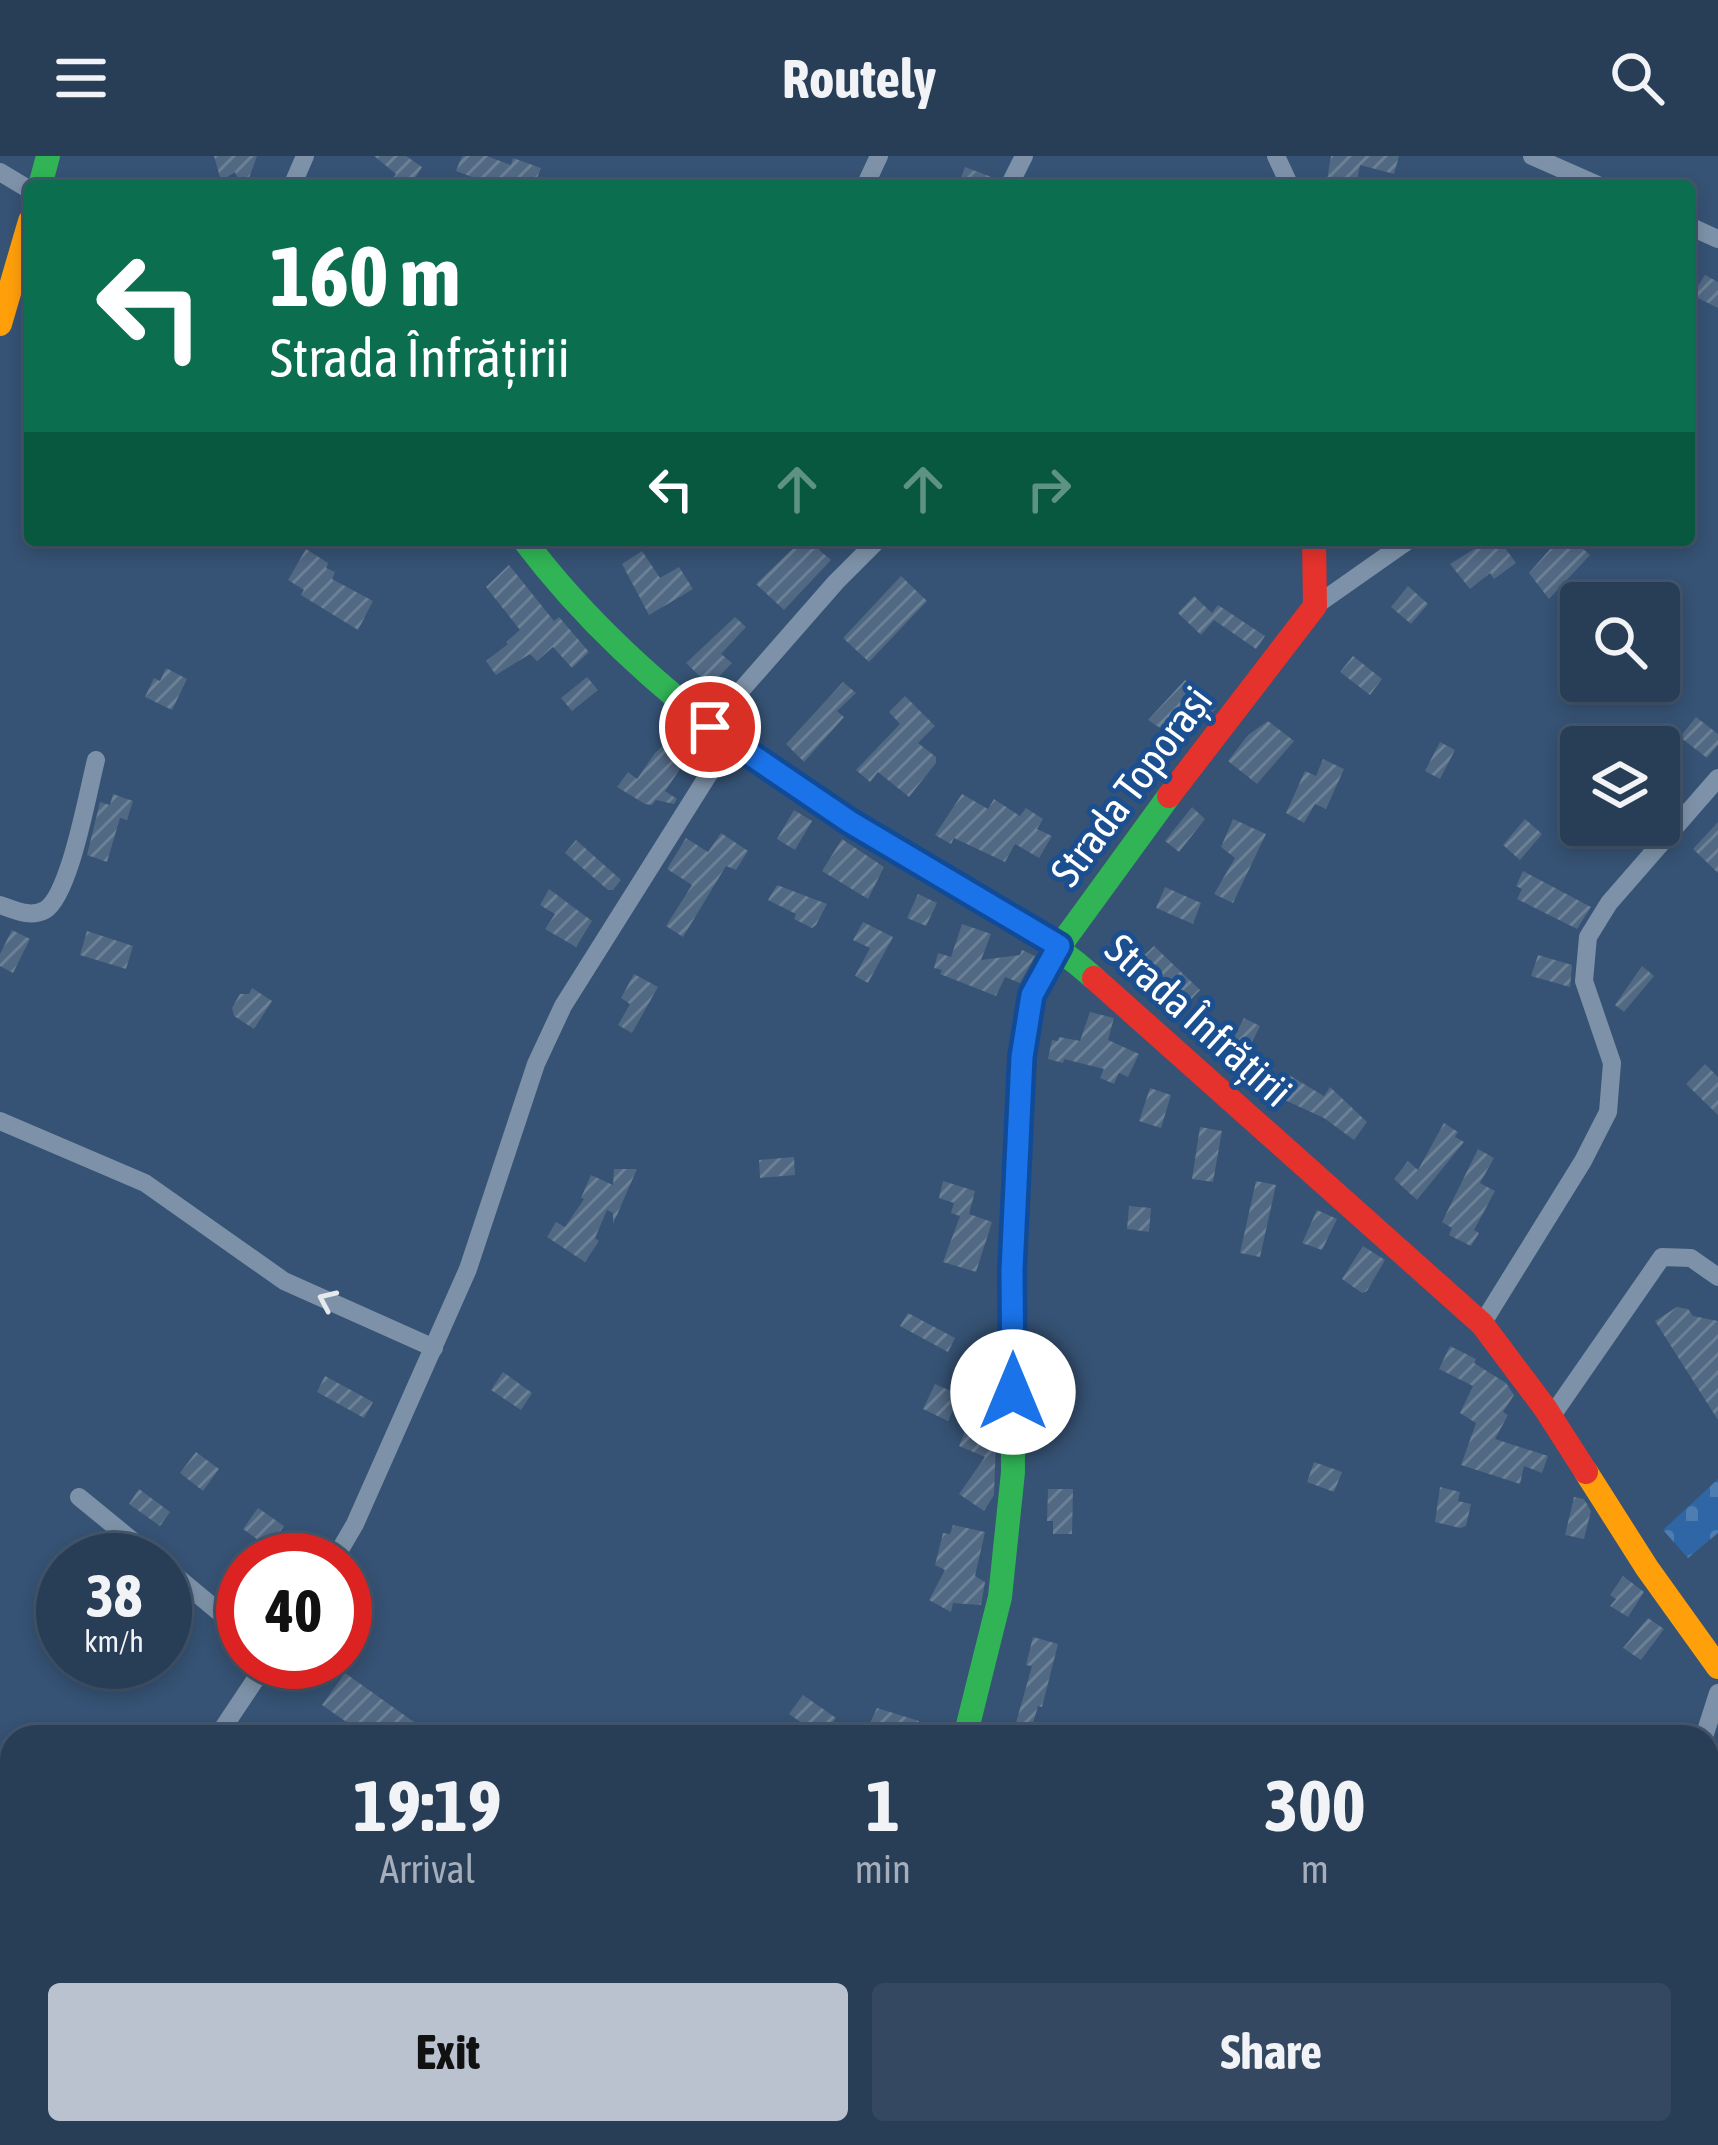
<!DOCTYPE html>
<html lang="en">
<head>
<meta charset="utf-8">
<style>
	body { margin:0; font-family:"Asap Condensed",sans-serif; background:#344961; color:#f1f3f6; height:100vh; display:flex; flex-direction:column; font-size:45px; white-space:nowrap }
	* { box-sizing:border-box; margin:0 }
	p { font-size:39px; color:#a5aeba }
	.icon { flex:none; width:66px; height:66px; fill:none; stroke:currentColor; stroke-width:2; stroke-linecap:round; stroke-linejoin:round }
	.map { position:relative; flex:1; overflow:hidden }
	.details { position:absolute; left:0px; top:1569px; width:1719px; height:420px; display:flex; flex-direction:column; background:#283e57; border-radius:36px 36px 0 0; box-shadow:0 6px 18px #0003,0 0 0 3px #44576d }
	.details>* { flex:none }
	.hud { position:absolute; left:24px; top:24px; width:1671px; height:366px; border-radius:12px; box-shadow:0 6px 18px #0003,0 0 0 3px #44576d; background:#0b6e4f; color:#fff; overflow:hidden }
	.buttons { position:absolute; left:1560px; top:426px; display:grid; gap:24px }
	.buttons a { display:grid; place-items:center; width:120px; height:120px; border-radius:12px; background:#283e57; box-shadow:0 6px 18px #0003,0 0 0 3px #44576d; font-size:60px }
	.speed { position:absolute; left:36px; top:1377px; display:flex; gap:24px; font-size:60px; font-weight:700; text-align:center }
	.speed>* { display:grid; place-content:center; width:156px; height:156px; border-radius:50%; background:#283e57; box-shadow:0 6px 18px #0003,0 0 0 3px #44576d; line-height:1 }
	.speed small { font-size:30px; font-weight:400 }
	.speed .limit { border:18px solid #d22; background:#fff; color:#111 }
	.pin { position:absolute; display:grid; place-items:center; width:102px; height:102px; color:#fff; margin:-51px; border:6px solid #fff; border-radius:50%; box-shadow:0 3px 12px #0007 }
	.me { position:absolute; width:132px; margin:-66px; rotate:0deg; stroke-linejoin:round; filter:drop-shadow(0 0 9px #0008) }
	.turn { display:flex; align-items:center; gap:42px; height:252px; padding:0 48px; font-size:54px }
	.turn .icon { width:156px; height:156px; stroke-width:2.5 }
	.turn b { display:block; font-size:84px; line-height:102px }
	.lanes { display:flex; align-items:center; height:114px; padding:0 48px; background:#0003; justify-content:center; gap:60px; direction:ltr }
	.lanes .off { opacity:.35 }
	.eta { display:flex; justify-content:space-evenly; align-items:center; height:204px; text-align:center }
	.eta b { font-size:72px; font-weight:700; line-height:84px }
	.primary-button { display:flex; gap:24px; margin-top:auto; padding:24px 48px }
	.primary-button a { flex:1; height:138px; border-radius:12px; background:#b9c2ce; color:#111; font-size:48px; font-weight:700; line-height:138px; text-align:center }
	.primary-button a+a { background:#344961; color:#f1f3f6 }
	header { display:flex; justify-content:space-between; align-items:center; height:156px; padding:0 48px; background:#283e57; font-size:54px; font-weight:700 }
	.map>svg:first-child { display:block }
	.cemetery { fill:url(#cemetery-stones) }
	.building { fill:url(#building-hatch) }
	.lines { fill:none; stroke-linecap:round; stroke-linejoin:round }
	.street { stroke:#7d92a8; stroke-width:18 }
	.fast { stroke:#30b455; stroke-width:24 }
	.slow { stroke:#ff9f0a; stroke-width:24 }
	.jam { stroke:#e5322d; stroke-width:24 }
	.oneway { stroke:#e5e9ee }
	.route-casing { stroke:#114b97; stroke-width:30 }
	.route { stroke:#1a73e8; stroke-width:21 }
	.labels { text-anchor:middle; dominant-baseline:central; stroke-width:10; stroke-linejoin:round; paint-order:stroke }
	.street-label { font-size:42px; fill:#fff; stroke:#1b4f8f }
</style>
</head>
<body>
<header><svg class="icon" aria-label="menu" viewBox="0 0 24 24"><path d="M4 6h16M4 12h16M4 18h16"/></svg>Routely<svg class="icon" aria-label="search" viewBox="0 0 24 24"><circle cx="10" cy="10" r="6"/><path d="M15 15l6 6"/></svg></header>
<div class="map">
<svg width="1718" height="1989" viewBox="0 0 1718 1989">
	<defs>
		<pattern id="cemetery-stones" width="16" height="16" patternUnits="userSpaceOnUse" patternTransform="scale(3)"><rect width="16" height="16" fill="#2f66a5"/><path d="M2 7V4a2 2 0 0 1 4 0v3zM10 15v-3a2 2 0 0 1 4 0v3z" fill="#4e7db2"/></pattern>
		<pattern id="building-hatch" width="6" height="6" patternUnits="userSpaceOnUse" patternTransform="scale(3)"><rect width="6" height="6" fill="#526984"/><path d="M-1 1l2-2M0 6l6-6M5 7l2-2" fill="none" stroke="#6c8096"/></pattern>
	</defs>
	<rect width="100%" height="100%" fill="#365274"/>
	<path class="cemetery" d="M1718,1323V1377L1688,1402L1663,1374Z"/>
	<g class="building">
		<path d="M214,0H257L246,30H241L235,16L221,25Z"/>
		<path d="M374,0H406L422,11L410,30H387L396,18Z"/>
		<path d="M462,0H487L511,9L513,2L541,12L534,30H496L456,15Z"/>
		<path d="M1331,0H1399L1394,18L1360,9L1356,30H1326Z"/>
		<path d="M965,11L997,23L996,30H958Z"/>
		<path d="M1705,119L1718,126V152L1692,139Z"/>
		<path d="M802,384H828L819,394L831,404L784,454L756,428Z"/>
		<path d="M1489,384H1499L1516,407L1494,423L1490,417L1470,433L1450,408Z"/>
		<path d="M1558,384H1573L1590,399L1549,443L1529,417Z"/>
		<path d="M306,393L328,407L326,412L335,416L332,423L373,445L358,474L301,439L304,434L288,424Z"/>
		<path d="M642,395L660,422L679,411L693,433L649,459L622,408Z"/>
		<path d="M509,409L554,465L559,461L589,496L572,512L553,491L537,505L530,498L496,519L486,505L508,488L506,486L520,474L486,431Z"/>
		<path d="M901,420L927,445L869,506L843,482Z"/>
		<path d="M1408,430L1428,448L1411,468L1391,451Z"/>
		<path d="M1194,440L1212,457L1218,449L1265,480L1256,493L1214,464L1201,479L1178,457Z"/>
		<path d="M735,461L746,471L721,498L732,507L710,530L686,507Z"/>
		<path d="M1353,500L1382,523L1370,539L1340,516Z"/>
		<path d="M166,512L187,523L172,554L145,541L154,522L160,525Z"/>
		<path d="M587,521L598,534L572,555L561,542Z"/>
		<path d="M1185,524L1216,552L1206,564L1199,558L1181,586L1148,564Z"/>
		<path d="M843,526L856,537L837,555L844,561L804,606L786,588Z"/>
		<path d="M905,540L935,570L918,587L936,601V607L909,641L878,616L870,626L856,614L900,568L889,556Z"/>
		<path d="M1696,561L1718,578V589L1707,602L1680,581Z"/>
		<path d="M1268,565L1294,585L1257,628L1228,605L1248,579Z"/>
		<path d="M678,575L697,588L665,635L677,643L674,648L656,644L652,649L645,648L617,631L628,616L637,623L655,597Z"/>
		<path d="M1440,586L1455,594L1440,623L1425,615Z"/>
		<path d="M1323,603L1344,613L1326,653L1315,648L1304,667L1286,657L1305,615L1316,620Z"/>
		<path d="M113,638L133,645L127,664L120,662L107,706L87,699L100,646L110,649Z"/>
		<path d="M962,638L988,653L994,643L1020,660L1026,652L1043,663L1037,673L1052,680L1039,702L1015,688L1005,706L954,682L951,688L935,679Z"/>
		<path d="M1192,651L1205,663L1179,696L1165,685Z"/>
		<path d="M794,654L812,665L795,694L777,683Z"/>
		<path d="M1233,663L1266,678L1233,747L1214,738L1235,702L1221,691Z"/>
		<path d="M1525,663L1542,678L1520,704L1503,689Z"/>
		<path d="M1718,666V717L1693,693Z"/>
		<path d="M721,677L748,695L736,714L726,710L683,781L666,770L692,729L667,713L686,682L708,696Z"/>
		<path d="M842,683L884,711L868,743L822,715Z"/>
		<path d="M576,684L621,724L613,734H608L565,697Z"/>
		<path d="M1523,715L1591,751L1577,773L1517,743L1522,733L1516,730Z"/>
		<path d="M777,729L827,748L816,769L812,772L794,763L796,758L768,744Z"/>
		<path d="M1165,731L1201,747L1193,768L1156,752Z"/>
		<path d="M549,733L592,765L576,791L545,773L555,758L540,749Z"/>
		<path d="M918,738L937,747L926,770L907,762Z"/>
		<path d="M863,766L893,781L868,827L855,820L870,792L853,784Z"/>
		<path d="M962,768L991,778L981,804L1020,799L1022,794L1035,800L1020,827L1005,821L996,840L940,818L942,814L934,812L938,797L951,801Z"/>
		<path d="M12,774L30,783L13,817L0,810V798Z"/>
		<path d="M87,775L133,790L126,813L80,799Z"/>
		<path d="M1154,790L1200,834L1183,852L1135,808Z"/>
		<path d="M1538,799L1572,809L1570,831L1531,820Z"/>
		<path d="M1642,810L1654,820L1624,856L1615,849Z"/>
		<path d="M634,818L658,831L632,877L618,869L630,848L621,842Z"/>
		<path d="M252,832L272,845L254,873L234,860L232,852L240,838H249Z"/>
		<path d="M1090,856L1114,862L1108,884L1139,898L1128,921L1119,917L1114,928L1100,922L1104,913L1064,903L1063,907L1048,903L1052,884L1058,885L1059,881L1080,885Z"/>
		<path d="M1244,862L1260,870L1241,909L1224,901Z"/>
		<path d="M1705,908L1718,921V959L1686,928Z"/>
		<path d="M1289,919L1324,940L1330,931L1367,966L1354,984L1324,962L1276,940Z"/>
		<path d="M1150,932L1171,939L1161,972L1139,965Z"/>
		<path d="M1444,967L1458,976L1455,981L1464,986L1417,1044L1394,1023L1408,1005L1418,1014Z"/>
		<path d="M1200,971L1222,975L1213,1026L1192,1023Z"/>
		<path d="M1478,993L1494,1002L1480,1027L1495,1035L1474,1074L1479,1077L1471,1090L1449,1079L1452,1072L1442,1066Z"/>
		<path d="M794,1001L795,1019L760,1022L759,1004Z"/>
		<path d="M614,1013H637L613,1068V1057L607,1054L595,1082L599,1085L585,1106L547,1081L556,1066L565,1071L584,1043L581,1042L591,1019L613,1029Z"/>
		<path d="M943,1025L975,1035L969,1058L992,1066L976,1116L943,1106L960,1060L951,1057L954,1047L939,1042Z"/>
		<path d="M1256,1025L1276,1029L1260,1101L1240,1097Z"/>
		<path d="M1129,1050L1151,1052L1149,1076L1127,1073Z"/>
		<path d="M1317,1054L1337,1063L1322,1094L1302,1087Z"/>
		<path d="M1363,1090L1385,1104L1367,1135L1362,1137L1342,1123Z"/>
		<path d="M1677,1151L1688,1153L1693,1160L1718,1165V1264L1655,1165Z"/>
		<path d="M908,1157L955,1182L948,1196L900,1170Z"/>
		<path d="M1450,1190L1476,1203L1474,1207L1506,1227L1514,1239L1503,1256L1508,1259L1495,1283L1548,1300L1542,1317L1524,1310L1520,1328L1461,1309L1476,1267L1460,1257L1473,1230L1439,1213Z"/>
		<path d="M503,1216L532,1237L521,1254L491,1234Z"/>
		<path d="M325,1220L373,1246L364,1262L317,1236Z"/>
		<path d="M935,1228L960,1239L948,1265L923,1253Z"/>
		<path d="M966,1273L996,1285L994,1339L984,1355L959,1338L985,1301L959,1290Z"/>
		<path d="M196,1296L219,1313L203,1335L180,1317Z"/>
		<path d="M1314,1306L1342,1316L1334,1336L1307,1326Z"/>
		<path d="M1440,1331L1460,1336L1458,1345L1471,1348L1466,1370L1460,1372L1435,1366Z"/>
		<path d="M139,1333L170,1356L160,1370L129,1348Z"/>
		<path d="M1048,1333H1073L1072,1378H1053V1365H1047Z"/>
		<path d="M1574,1341L1584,1343L1591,1355L1584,1383L1565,1379Z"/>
		<path d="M258,1352L284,1370L269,1392L243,1373Z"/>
		<path d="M953,1369L985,1376L975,1420L985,1426L981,1449L953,1447L951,1456L929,1444L945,1414L935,1409L943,1377L950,1378Z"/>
		<path d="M1623,1420L1644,1436L1628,1461L1610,1450L1616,1443L1610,1439Z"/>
		<path d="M1648,1462L1664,1473L1641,1504L1623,1492Z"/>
		<path d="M1033,1481L1058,1488L1042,1551L1038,1550L1029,1581H1012L1032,1510L1026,1509Z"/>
		<path d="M345,1517L435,1581H368L322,1549Z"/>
		<path d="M803,1539L836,1562L822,1581L789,1558Z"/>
		<path d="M877,1552L919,1565L914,1581H896L869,1569Z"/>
	</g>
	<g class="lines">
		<g class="street">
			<path d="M1276,0L1290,30"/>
			<path d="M1532,0L1600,30"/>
			<path d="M0,16L30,34"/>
			<path d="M292,30L305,0"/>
			<path d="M865,30L879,0"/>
			<path d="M1009,30L1024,0"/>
			<path d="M1689,70L1718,83"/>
			<path d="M1315,450L1409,384"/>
			<path d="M709,571L836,426L878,384"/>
			<path d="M0,749C15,754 30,762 45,754C70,739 88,635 96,604"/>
			<path d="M0,965L145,1027L284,1125L434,1192"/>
			<path d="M1482,1168L1583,1005L1608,956L1612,907L1584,825L1588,781L1609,747L1718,622"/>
			<path d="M1551,1261L1662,1101L1691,1102L1718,1121"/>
			<path d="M79,1341L156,1404"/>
			<path d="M334,1404L355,1368L468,1113L536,908L563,850L729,586"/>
			<path d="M165,1411L243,1476"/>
			<path d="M217,1581L267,1506"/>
			<path d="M1704,1581L1718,1537"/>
			<path d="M1707,1720L1718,1730"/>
			<path d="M311,1977L325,1989"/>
			<path d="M0,1980L12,1971"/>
			<path d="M1606,1989L1609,1977"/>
		</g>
		<g class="fast">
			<path d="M40,30L48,0"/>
			<path d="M524,384C611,500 733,594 855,669C935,718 1024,760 1094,822"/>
			<path d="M965,1581L1000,1441L1013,1316L1012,1114L1022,900L1032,839L1059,791L1169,640"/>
		</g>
		<g class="slow">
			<path d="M0,168L30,65"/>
			<path d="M1586,1316L1647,1412L1718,1511"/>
		</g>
		<g class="jam">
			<path d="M1169,640L1315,450L1314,384"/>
			<path d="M1094,822L1482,1168L1545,1252L1586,1316"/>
		</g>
	</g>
	<defs><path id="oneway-chevron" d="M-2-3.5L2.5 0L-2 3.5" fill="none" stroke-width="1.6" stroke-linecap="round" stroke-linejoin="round" transform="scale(3)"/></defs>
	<use class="oneway" href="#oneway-chevron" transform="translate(327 1144) rotate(-156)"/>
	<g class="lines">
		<defs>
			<path id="route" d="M710,571L850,666L1059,790L1032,839L1022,901L1012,1114L1013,1236"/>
		</defs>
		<use href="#route" class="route-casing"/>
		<use href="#route" class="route"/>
	</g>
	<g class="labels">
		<g class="street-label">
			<text transform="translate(1131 630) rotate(-53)">Strada Toporași</text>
			<text transform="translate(1199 864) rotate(42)">Strada Înfrățirii</text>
		</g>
	</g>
</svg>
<div class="buttons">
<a><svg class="icon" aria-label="search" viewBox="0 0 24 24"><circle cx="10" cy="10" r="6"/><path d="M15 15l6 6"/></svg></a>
<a><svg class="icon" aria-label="layers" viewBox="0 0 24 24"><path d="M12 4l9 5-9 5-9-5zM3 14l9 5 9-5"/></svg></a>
</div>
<div class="speed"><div>38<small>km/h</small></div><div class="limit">40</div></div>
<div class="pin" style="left:710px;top:571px;background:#d93025"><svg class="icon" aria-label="arrive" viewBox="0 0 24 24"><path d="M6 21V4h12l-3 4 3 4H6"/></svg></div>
<svg class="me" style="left:1013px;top:1236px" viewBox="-20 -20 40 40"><circle r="19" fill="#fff"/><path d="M0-13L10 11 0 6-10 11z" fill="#1a73e8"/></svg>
<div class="hud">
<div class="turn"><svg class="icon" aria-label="left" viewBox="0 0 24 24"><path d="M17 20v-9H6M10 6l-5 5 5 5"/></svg><div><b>160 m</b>Strada Înfrățirii</div></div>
<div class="lanes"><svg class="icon" aria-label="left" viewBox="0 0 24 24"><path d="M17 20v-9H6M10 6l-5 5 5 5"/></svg><svg class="icon off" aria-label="ahead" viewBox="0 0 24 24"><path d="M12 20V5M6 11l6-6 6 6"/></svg><svg class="icon off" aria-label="ahead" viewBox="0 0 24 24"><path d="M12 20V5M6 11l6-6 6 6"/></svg><svg class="icon off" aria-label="right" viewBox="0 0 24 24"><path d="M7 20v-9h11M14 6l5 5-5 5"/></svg></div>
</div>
<section class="details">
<div class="eta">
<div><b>19:19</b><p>Arrival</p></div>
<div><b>1</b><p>min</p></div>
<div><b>300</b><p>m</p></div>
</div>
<div class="primary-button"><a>Exit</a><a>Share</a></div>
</section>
</div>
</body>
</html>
